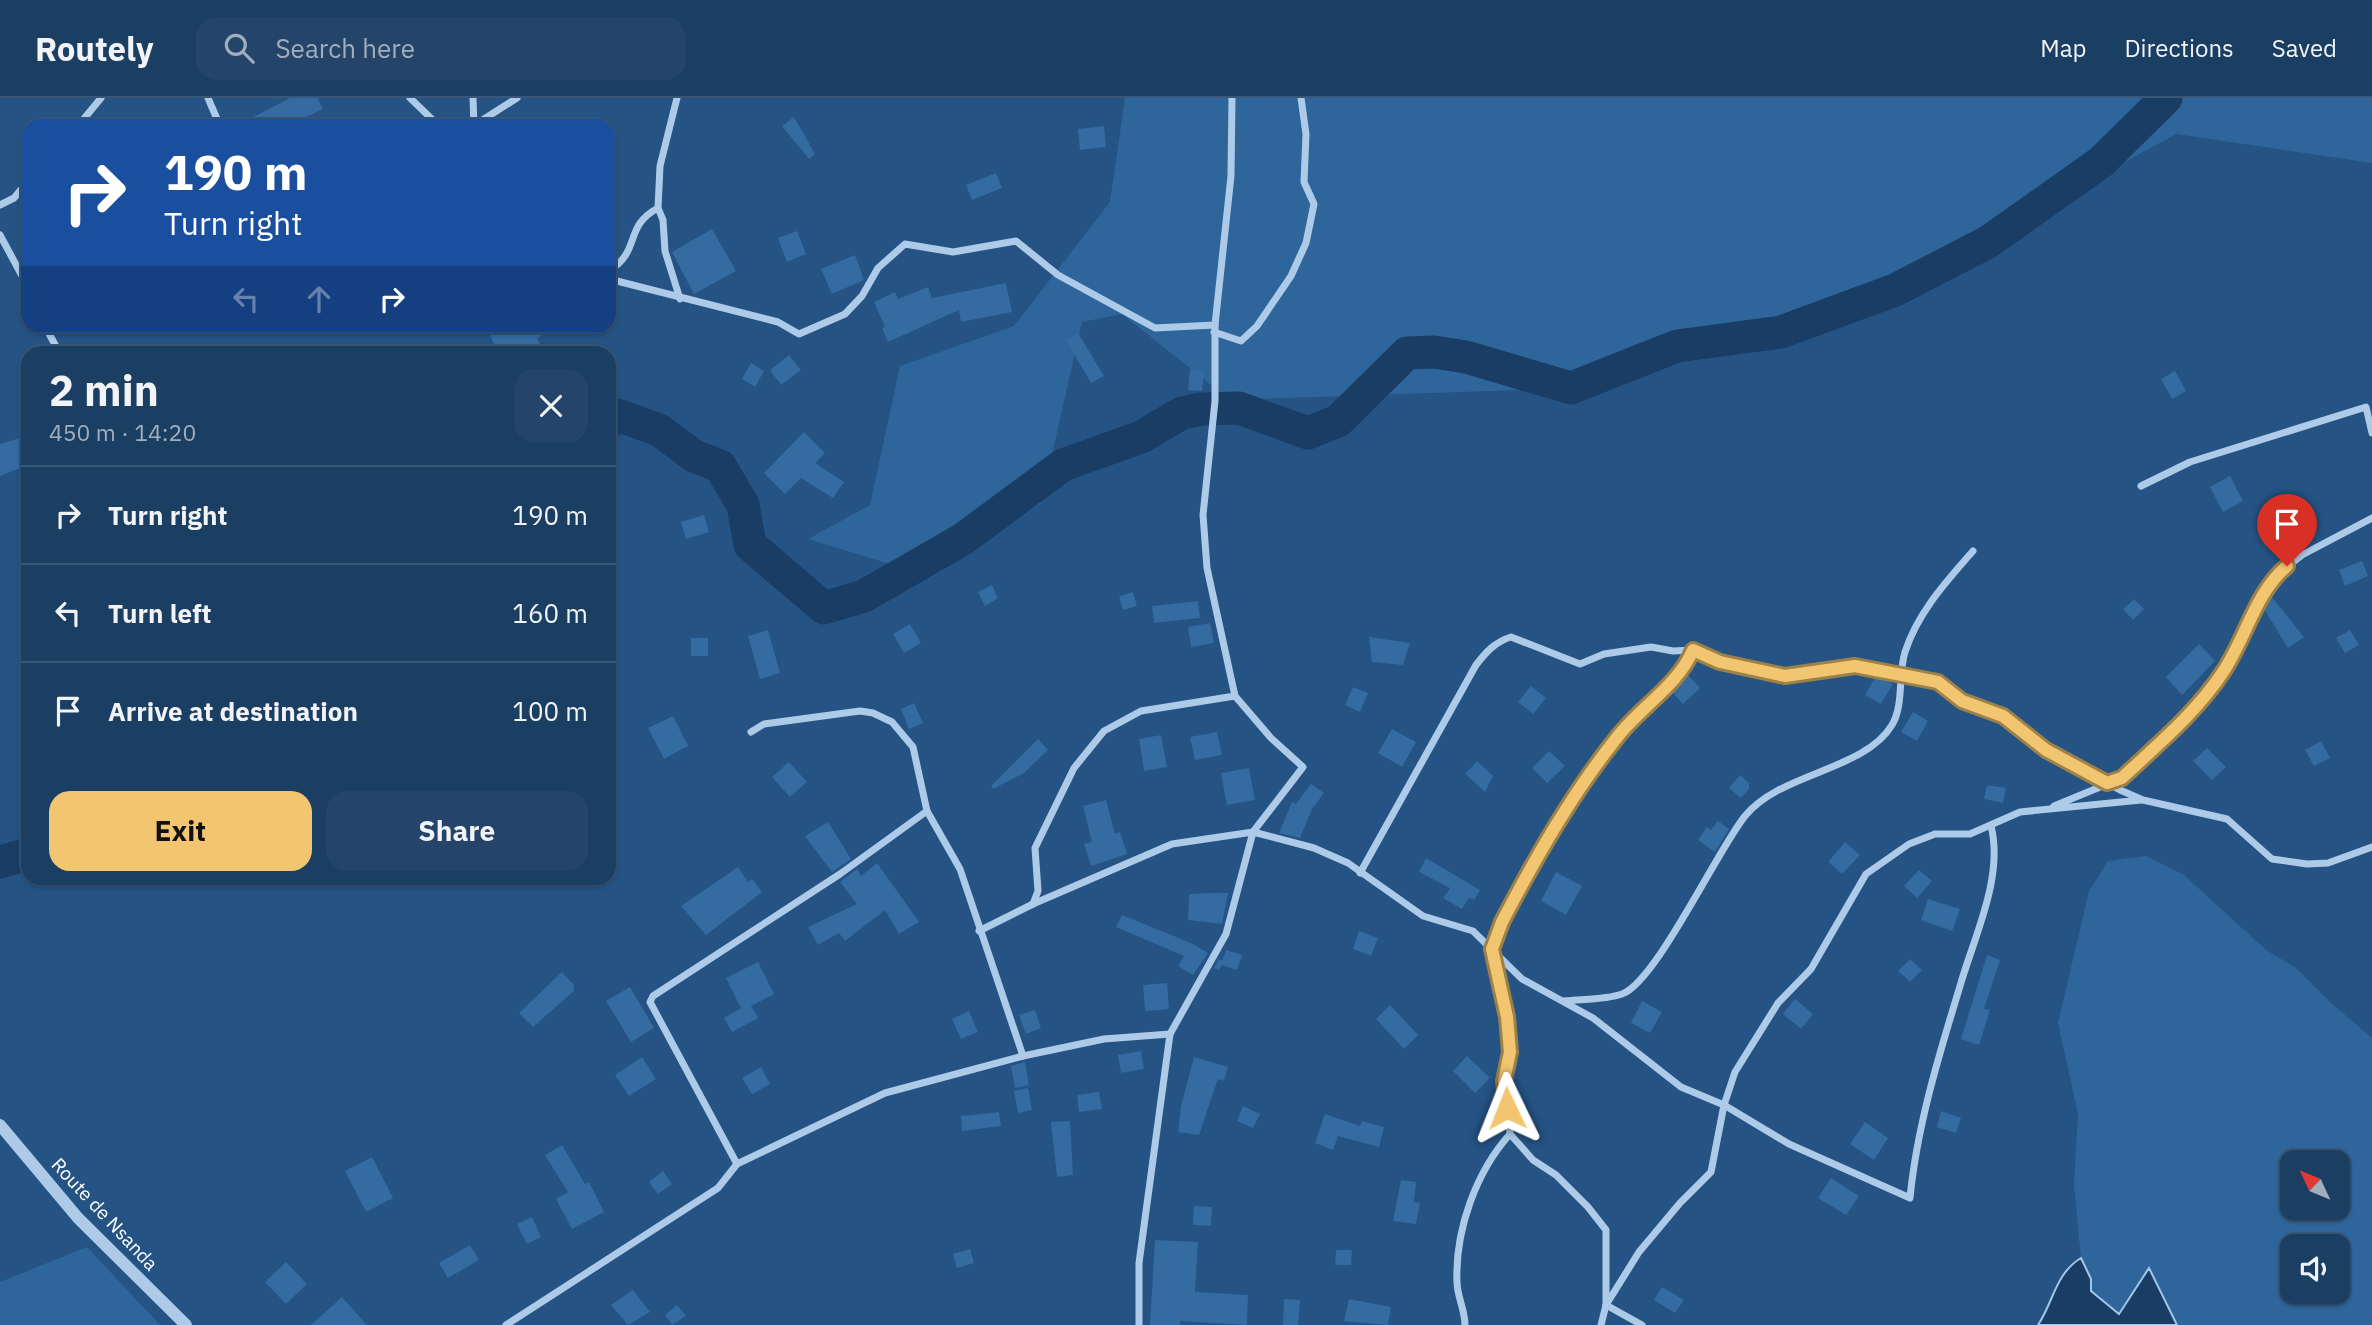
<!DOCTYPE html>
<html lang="en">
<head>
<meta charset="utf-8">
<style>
	body { margin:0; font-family:"IBM Plex Sans",sans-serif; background:#244569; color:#f1f3f6; height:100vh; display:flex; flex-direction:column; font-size:26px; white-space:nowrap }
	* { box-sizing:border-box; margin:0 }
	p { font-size:23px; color:#a0aebe }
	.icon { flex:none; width:38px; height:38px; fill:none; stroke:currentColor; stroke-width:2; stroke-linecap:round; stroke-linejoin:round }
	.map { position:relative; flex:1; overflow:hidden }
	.side { position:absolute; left:21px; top:248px; width:595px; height:539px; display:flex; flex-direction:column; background:#1b3e63; border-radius:21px; box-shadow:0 2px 5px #0004,0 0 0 2px #395778 }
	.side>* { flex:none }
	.hud { position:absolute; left:21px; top:21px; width:595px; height:214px; border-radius:21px; box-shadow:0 2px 5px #0004,0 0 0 2px #395778; background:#1a4fa0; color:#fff; overflow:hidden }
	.needle { width:46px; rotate:314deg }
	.controls { position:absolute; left:2280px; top:1052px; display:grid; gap:14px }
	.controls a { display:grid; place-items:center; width:70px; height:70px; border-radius:14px; background:#1b3e63; box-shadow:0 2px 5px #0004,0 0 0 2px #395778; font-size:35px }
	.pin { position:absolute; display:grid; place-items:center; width:60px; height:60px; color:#fff; margin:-72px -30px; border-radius:50% 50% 50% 0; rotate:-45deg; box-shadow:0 0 7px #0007 }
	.pin .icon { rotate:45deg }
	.me { position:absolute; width:77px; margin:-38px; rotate:358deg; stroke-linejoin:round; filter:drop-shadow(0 0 5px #0008) }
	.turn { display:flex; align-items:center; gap:24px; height:147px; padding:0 28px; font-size:32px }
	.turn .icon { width:91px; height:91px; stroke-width:2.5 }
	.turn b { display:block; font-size:49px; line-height:60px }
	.lanes { display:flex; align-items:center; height:66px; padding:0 28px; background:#0003; justify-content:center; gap:35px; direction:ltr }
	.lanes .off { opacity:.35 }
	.round { display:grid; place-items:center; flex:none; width:74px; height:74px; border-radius:21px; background:#244569 }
	.overview { display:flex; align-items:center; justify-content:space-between; height:119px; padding:0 28px }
	h1 { font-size:42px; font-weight:700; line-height:52px }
	.cta { display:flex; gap:14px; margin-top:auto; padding:14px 28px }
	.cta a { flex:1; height:80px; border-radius:21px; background:#f2c671; color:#111; font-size:28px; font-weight:700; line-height:80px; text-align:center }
	.cta a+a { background:#244569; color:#f1f3f6 }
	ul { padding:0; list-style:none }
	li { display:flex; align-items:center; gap:21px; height:98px; padding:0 28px; border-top:2px solid #395778 }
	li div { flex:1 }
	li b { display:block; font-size:26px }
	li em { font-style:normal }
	header { display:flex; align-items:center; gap:42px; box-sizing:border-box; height:98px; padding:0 35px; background:#1b3e63; border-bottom:2px solid #395778 }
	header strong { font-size:33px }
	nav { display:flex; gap:38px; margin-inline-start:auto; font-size:24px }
	.search { width:490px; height:63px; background:#244569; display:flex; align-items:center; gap:18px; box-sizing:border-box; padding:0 24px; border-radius:21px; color:#a0aebe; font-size:26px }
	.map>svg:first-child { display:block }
	.green { fill:#2e669c; fill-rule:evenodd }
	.water { fill:#193d64; stroke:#a1c6e9; stroke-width:2 }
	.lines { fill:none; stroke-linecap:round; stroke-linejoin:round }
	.river { stroke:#193d64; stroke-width:33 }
	.building { fill:#346ba1 }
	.minor { stroke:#adcbe8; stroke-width:7 }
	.tertiary { stroke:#adcbe8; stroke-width:12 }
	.route-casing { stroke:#9d8149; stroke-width:18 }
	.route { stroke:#f2c671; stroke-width:12 }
	.labels { text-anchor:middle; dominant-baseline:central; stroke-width:7; stroke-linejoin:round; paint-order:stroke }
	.street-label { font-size:19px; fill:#fff; stroke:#245384 }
</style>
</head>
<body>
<header>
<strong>Routely</strong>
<div class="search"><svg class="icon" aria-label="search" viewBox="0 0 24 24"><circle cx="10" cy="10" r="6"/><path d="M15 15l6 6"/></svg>Search here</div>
<nav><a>Map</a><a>Directions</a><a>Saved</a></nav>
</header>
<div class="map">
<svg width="2372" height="1227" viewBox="0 0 2372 1227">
	<rect width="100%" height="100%" fill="#245384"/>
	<g class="green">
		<path d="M1125,0H2372V65L2176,36L1924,174L1606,289L1230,302L1122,216L1082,224L1041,405L932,479L808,441L870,407L900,268L1014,228L1110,104Z"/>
		<path d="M2146,758L2184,777L2266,852L2296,870L2331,905L2372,940V1227H2177L2149,1171L2119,1216L2091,1193V1181L2081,1160L2074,1087L2078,1016L2058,925L2089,793L2108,763ZM2292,1064H2338V1110H2292ZM2292,1148H2338V1194H2292Z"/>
		<path d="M87,1149L160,1227H0V1184Z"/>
	</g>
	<path class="water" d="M2081,1160L2091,1181V1193L2119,1216L2149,1170L2177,1227H2038C2054,1203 2055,1176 2081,1160Z"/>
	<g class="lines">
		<g class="river">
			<path d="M609,324L617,317L659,332L694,358L720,368L743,407L750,447L824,510L864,498L963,441L1063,367L1141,339L1182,315L1202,311L1239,310L1308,335L1338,323L1407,255L1434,254L1466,259L1571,290L1677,248L1781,234L1895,192L1988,144L2101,64L2166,0"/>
			<path d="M0,764L28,756"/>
		</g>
	</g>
	<g class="building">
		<path d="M290,0H317L323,11L288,28H236Z"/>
		<path d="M794,19L815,56L809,61L782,28Z"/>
		<path d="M1104,28L1106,49L1080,52L1078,31Z"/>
		<path d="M996,75L1002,90L972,102L966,87Z"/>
		<path d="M712,131L736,173L694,196L672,154Z"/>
		<path d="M797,133L806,156L787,164L778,140Z"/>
		<path d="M855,157L864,182L832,196L821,171Z"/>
		<path d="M1006,185L1012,214L961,224L959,212L888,244L882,230L885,229L874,204L895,194L898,201L928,189L932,200Z"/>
		<path d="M500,228H562L537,240L540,247L524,256H499L488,233Z"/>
		<path d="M1078,235L1104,278L1091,285L1066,242Z"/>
		<path d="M789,257L801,272L781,287L770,272Z"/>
		<path d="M751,265L764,273L755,289L742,281Z"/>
		<path d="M1190,271L1204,273L1202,293L1188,292Z"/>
		<path d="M2175,273L2186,293L2172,301L2161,281Z"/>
		<path d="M804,334L825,355L815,365L844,384L833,400L801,380L785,396L764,375Z"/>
		<path d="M20,340L28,367L0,378V346Z"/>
		<path d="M2230,378L2243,403L2223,414L2210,389Z"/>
		<path d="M704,417L709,434L686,441L681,424Z"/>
		<path d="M2362,463L2368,478L2345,488L2339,472Z"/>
		<path d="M992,487L998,500L985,508L978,494Z"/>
		<path d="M1133,494L1137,508L1123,512L1119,498Z"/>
		<path d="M2271,498L2304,539L2288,550L2264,511Z"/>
		<path d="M2134,501L2144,511L2133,522L2123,511Z"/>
		<path d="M1198,503L1200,520L1154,525L1152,508Z"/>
		<path d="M1210,525L1214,545L1191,549L1188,529Z"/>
		<path d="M910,526L921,545L904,555L893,536Z"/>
		<path d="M768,532L780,575L760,581L748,538Z"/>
		<path d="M2350,532L2359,547L2345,555L2336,540Z"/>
		<path d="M1369,539L1410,545L1403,567L1372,564Z"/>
		<rect x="691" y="540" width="17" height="18"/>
		<path d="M2199,546L2215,563L2182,597L2166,579Z"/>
		<path d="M1688,577L1700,590L1683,606L1671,593Z"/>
		<path d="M1876,578L1893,586L1881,606L1865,597Z"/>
		<path d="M1531,588L1546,600L1533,616L1518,604Z"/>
		<path d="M1353,589L1368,595L1360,614L1345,607Z"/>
		<path d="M914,605L923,625L909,631L901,611Z"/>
		<path d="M1913,614L1928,623L1917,643L1901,634Z"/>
		<path d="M673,618L688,648L664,661L648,630Z"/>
		<path d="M1392,631L1416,644L1402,669L1378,655Z"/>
		<path d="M1217,634L1222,657L1195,662L1190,639Z"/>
		<path d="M1161,637L1167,669L1144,673L1139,641Z"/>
		<path d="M1038,641L1048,652L1024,675L993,691L991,688Z"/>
		<path d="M2321,643L2330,660L2314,668L2305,652Z"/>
		<path d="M2207,650L2226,669L2212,682L2193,663Z"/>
		<path d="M1549,653L1565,668L1547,685L1532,670Z"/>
		<path d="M1477,663L1493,678L1485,694L1465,676Z"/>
		<path d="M789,664L807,684L790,699L772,679Z"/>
		<path d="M1249,670L1255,702L1227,707L1221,675Z"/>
		<path d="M1740,677L1749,685V691L1741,700L1729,690Z"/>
		<path d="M1311,686L1324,695L1312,711L1300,740L1279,735L1292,704L1296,706Z"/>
		<path d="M1987,687L2006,690L2003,705L1984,701Z"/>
		<path d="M1106,702L1115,736L1120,734L1127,756L1091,768L1084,746L1092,744L1083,708Z"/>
		<path d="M1718,723L1729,731L1715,754L1698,742L1707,729L1711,732Z"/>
		<path d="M828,724L851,761L832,774L805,738Z"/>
		<path d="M1845,744L1860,757L1842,776L1828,764Z"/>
		<path d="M1426,760L1480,792L1474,802L1469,800L1462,811L1443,800L1450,790L1419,774Z"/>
		<path d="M877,765L919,824L899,836L885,812L845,843L839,835L818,847L808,829L857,806L840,784L857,771L861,778Z"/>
		<path d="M738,769L748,784L752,781L762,794L706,837L681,808Z"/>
		<path d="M1919,772L1932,783L1917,800L1904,788Z"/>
		<path d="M1556,774L1582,788L1566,817L1541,803Z"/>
		<path d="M1214,795H1228L1222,826L1188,822L1189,796Z"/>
		<path d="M1928,801L1960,811L1952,833L1921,822Z"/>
		<path d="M1122,817L1191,845L1208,855L1193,877L1178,868L1184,858L1116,829Z"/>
		<path d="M1359,833L1378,840L1371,858L1353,851Z"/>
		<path d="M1226,852L1242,857L1237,872L1222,867L1219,872L1214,870L1219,861L1222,863Z"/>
		<path d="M1987,857L2000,862L1984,911L1990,912L1979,947L1961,941Z"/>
		<path d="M1910,861L1922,872L1910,884L1898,873Z"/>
		<path d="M758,864L774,896L751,908L758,920L732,934L724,920L741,910L726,880Z"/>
		<path d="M562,874L574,887V893L533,929L519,915Z"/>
		<path d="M1167,885L1169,911L1145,913L1143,887Z"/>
		<path d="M630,889L654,930L631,944L606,903Z"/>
		<path d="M1795,901L1813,916L1801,931L1783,916Z"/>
		<path d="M1642,903L1662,914L1650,935L1631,925Z"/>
		<path d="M1390,907L1418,937L1404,951L1376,921Z"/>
		<path d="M1035,912L1041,930L1026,936L1019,917Z"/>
		<path d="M969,913L978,934L961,941L952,921Z"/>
		<path d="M1141,953L1144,971L1121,975L1118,957Z"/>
		<path d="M1467,958L1490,980L1475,995L1453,973Z"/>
		<path d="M642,959L656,981L629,998L615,977Z"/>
		<path d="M1194,959L1228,969L1224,983L1218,981L1199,1037L1178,1034L1181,1008Z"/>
		<path d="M1025,964L1029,987L1015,990L1011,968Z"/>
		<path d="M761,969L770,986L752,996L742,980Z"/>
		<path d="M1028,990L1032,1012L1018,1015L1014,993Z"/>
		<path d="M1099,994L1102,1011L1079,1014L1077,997Z"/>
		<path d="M1243,1008L1260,1016L1253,1030L1237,1023Z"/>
		<path d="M1941,1013L1961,1020L1956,1035L1937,1029Z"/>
		<path d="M999,1014L1001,1028L962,1033L961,1018Z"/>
		<path d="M1325,1016L1360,1028L1362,1023L1384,1029L1379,1049L1338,1038L1333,1052L1315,1045Z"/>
		<path d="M1070,1023L1073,1077L1057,1079L1051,1024Z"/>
		<path d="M1865,1024L1888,1040L1874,1062L1850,1046Z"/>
		<path d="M562,1047L585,1086L589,1084L604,1114L572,1131L556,1101L568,1094L545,1057Z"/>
		<path d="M372,1059L393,1100L366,1114L345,1073Z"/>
		<path d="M663,1073L672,1086L658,1096L649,1084Z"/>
		<path d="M1831,1080L1859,1098L1846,1117L1818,1100Z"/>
		<path d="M1401,1082L1416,1084L1414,1104L1420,1105L1416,1126L1393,1123Z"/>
		<path d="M1194,1108L1212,1109L1211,1128L1193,1127Z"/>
		<path d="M532,1119L541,1139L527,1146L517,1126Z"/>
		<path d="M1155,1142L1198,1144L1195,1194L1248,1197L1247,1227L1180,1223V1227H1150Z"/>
		<path d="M470,1147L479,1162L448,1180L439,1165Z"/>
		<path d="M970,1151L974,1165L957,1170L953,1156Z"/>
		<path d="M1336,1152H1352L1351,1167H1335Z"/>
		<path d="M286,1164L307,1186L286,1206L265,1184Z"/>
		<path d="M1662,1189L1684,1202L1675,1215L1654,1202Z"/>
		<path d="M633,1192L650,1214L628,1227L611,1207Z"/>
		<path d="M342,1199L367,1227H311Z"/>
		<path d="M1284,1201L1300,1202L1298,1227H1283Z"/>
		<path d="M1349,1201L1391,1209L1388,1227L1344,1223Z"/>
		<path d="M677,1207L686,1218L672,1227L665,1217Z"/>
	</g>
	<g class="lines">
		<g class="minor">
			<path d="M208,0L220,28"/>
			<path d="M410,0L439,28"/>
			<path d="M473,0L474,28"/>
			<path d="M677,0L660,68L658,110L663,122L665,153L680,201"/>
			<path d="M78,28L101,0"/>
			<path d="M473,28L517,0"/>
			<path d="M0,107L14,100L28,83"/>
			<path d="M0,137L28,189"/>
			<path d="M609,173C642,152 623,129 658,110"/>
			<path d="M609,181L778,224L799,236L845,216L862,198L878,170L905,146L953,154L1016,143L1058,177L1155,230L1215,227"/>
			<path d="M45,228L60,256"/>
			<path d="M1214,234L1241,243L1257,228L1291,178L1306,145L1314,106L1304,84L1306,36L1301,0"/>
			<path d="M2141,388L2190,364L2366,309L2372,335"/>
			<path d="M751,634L764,626L860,613L873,615L892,624L913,649L927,713L960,771L1023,958"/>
			<path d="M2054,708L2122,680L2213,590L2233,560L2273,480L2302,457L2372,420"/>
			<path d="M1360,775L1476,567C1486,554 1495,544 1511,539L1580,566L1604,556L1651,549L1673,553L1693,552L1720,564L1785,578L1855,568L1938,584L1962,603L2003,618L2046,652L2120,692L2143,702L2227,721L2272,761L2307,766L2328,765L2372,749"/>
			<path d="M1033,806L1038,793L1035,750L1074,670L1104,633L1141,613L1235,598"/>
			<path d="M979,833L1033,806L1172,746L1253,734L1314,750L1348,765L1423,818L1473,833L1522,881L1593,920L1681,989L1724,1007L1789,1046L1910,1100C1917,1028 1939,957 1960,888C1974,839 2004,779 1991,728"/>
			<path d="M1564,903C1582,901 1605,902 1622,896C1656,884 1718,751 1745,718C1781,674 1864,673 1892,627C1904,607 1898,576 1905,554C1918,514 1946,484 1973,453"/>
			<path d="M737,1066L650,904L653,898L840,776L927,713"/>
			<path d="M1606,1207L1639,1154L1680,1105L1711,1074L1724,1007L1735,974L1778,905L1811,871L1866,776L1909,746L1935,736H1970L2020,714L2141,702"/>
			<path d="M1606,1207L1642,1227"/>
			<path d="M506,1227L718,1090L737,1066L885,995L1023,958L1104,941L1170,936"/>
			<path d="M1139,1227V1165L1170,936L1226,836L1253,734L1303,669L1271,640L1235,598L1207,470L1203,417L1215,303V227L1231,78L1232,0"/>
			<path d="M1465,1227C1465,1212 1457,1198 1457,1184C1455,1132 1476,1074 1510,1036"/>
			<path d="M1601,1227L1606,1207V1132L1588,1109L1556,1077L1533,1062L1510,1036L1504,983L1510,954L1507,919L1492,851L1502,824L1521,789L1588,677L1621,635L1673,583L1693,552"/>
		</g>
		<path class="tertiary" d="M0,1027L78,1120L186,1227"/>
	</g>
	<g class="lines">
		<defs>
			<path id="route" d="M1507,1010L1504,983L1510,954L1507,919L1492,851L1502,824C1536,759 1573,694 1619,637C1642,608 1678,587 1693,552L1720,564L1785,578L1855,568L1938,584L1962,603L2003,618L2046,652L2107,685L2122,680C2157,647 2196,615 2223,574C2246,540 2255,495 2287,468"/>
		</defs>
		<use href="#route" class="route-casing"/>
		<use href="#route" class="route"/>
	</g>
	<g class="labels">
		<g class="street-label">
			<text transform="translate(105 1116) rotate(47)">Route de Nsanda</text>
		</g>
	</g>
</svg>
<div class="controls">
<a><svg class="needle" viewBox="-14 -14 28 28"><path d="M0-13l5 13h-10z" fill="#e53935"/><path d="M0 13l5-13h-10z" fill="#a0aebe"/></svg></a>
<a><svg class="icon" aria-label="sound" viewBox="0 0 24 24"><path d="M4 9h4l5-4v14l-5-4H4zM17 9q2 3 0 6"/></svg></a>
</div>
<div class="pin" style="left:2287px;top:468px;background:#d93025"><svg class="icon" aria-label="arrive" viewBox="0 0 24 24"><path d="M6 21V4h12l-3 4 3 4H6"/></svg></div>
<svg class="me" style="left:1507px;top:1010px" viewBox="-20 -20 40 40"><path d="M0-17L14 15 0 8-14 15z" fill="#f2c671" stroke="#fff" stroke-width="4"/></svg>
<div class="hud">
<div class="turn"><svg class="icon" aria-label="right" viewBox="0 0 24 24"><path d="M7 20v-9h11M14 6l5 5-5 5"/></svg><div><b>190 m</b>Turn right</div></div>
<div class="lanes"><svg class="icon off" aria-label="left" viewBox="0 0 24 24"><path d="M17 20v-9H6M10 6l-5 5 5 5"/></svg><svg class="icon off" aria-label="ahead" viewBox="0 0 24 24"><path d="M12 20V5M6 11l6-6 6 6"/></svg><svg class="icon" aria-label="right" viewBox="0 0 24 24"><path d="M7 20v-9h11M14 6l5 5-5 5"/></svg></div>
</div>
<section class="side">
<div class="overview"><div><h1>2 min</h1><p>450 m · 14:20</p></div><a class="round"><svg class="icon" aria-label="close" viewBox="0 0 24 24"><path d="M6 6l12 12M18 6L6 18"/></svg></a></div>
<ul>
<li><svg class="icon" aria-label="right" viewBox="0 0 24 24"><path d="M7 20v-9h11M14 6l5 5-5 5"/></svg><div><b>Turn right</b></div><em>190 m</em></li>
<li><svg class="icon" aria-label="left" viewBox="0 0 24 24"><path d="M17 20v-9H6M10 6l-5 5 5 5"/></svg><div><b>Turn left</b></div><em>160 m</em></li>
<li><svg class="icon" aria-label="arrive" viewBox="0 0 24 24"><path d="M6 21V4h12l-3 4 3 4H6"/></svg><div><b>Arrive at destination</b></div><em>100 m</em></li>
</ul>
<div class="cta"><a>Exit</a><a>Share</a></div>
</section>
</div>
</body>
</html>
